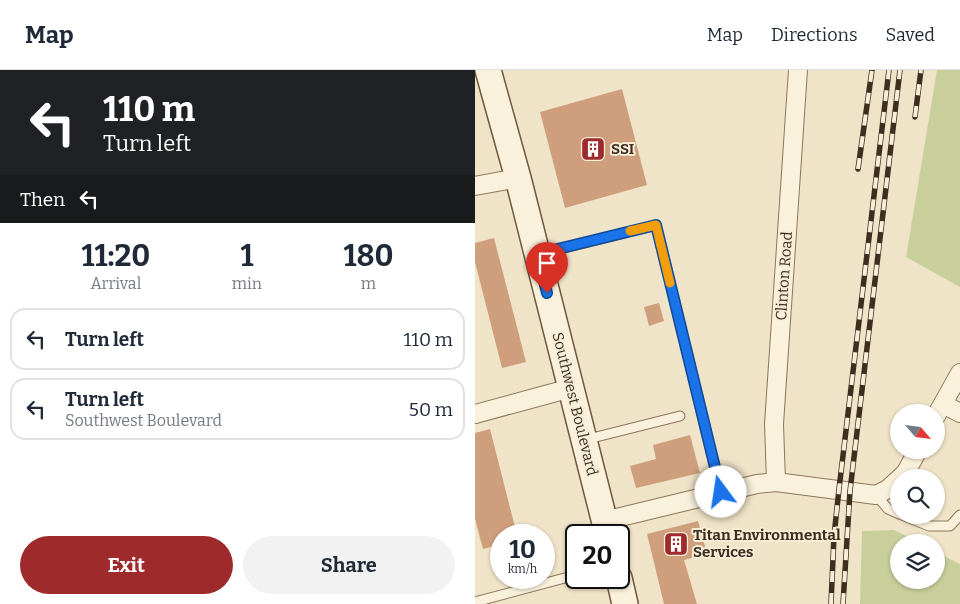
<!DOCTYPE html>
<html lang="en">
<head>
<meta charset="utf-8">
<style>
	body { margin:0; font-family:Bitter,serif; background:#f2f2f3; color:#1f2937; height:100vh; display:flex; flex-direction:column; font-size:19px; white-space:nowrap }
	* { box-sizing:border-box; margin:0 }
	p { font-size:16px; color:#747a83 }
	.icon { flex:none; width:28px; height:28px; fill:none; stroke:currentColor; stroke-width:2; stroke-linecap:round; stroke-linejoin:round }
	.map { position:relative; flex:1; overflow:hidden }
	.panel { display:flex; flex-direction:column; background:#fff; width:475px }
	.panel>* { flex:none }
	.guide { background:#202124; color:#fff; overflow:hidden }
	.needle { width:32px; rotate:118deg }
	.buttons { position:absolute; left:415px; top:334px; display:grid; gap:10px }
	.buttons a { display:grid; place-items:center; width:55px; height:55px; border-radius:50%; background:#fff; box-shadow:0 1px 4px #0004; font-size:25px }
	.speed { position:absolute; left:15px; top:454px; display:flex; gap:10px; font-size:25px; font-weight:700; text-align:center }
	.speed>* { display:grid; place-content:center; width:65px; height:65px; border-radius:50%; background:#fff; box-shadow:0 1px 4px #0004; line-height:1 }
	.speed small { font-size:12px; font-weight:400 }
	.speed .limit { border:2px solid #111; border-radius:8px; background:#fff; color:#111 }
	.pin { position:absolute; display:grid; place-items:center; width:42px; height:42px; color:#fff; margin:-51px -21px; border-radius:50% 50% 50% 0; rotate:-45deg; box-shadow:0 0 5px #0007 }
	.pin .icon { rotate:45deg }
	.me { position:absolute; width:55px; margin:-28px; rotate:346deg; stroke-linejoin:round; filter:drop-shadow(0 0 4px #0008) }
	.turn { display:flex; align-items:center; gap:18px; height:105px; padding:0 20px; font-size:22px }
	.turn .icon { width:65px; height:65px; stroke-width:2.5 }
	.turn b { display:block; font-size:35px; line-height:42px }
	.then { display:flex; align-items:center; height:48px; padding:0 20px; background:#0003; gap:10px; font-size:19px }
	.eta { display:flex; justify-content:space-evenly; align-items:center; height:85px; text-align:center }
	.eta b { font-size:30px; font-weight:700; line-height:35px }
	.cta { display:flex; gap:10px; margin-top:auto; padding:10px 20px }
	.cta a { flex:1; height:58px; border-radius:30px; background:#9e2a2b; color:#fff; font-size:20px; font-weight:700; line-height:58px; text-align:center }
	.cta a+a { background:#f2f2f3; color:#1f2937 }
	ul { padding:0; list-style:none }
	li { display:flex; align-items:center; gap:15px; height:62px; margin:0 10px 8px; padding:0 10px; border:2px solid #e0e1e3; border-radius:15px }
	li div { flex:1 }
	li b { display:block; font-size:19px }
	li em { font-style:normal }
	header { display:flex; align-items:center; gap:30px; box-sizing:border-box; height:70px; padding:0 25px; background:#fff; border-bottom:1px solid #e0e1e3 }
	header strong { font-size:24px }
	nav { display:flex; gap:28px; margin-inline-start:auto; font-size:18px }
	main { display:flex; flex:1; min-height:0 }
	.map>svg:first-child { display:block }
	.green { fill:#c9cf9b }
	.building { fill:#cf9f7d }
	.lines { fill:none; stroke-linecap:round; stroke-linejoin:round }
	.service-casing { stroke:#8d765c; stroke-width:11 }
	.minor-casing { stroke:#8d765c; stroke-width:20 }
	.secondary-casing { stroke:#6f573f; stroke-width:28 }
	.service { stroke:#faf1dc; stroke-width:9 }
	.minor { stroke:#faf1dc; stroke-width:18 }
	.secondary { stroke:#faf1dc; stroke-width:25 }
	.rail-casing { stroke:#3d2e20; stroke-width:5.5 }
	.rail { stroke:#f7eed8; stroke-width:4; stroke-dasharray:11; stroke-linecap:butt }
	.route-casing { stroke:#114b97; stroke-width:12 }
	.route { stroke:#1a73e8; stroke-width:9 }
	.slow { stroke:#f59e0b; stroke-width:9 }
	.labels { text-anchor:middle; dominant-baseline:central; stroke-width:4; stroke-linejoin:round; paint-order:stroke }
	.poi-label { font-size:15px; font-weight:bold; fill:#3d2e20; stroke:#f7eed8; text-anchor:start }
	.street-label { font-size:15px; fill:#3d2e20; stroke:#f7eed8 }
</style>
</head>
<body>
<header>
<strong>Map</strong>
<nav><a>Map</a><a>Directions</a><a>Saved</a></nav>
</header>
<main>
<section class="panel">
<div class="guide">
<div class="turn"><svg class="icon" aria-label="left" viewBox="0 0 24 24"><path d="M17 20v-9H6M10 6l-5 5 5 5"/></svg><div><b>110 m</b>Turn left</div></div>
<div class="then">Then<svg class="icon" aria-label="left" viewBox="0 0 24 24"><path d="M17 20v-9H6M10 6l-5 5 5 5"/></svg></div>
</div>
<div class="eta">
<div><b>11:20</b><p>Arrival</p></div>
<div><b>1</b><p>min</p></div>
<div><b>180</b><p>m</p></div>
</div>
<ul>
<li><svg class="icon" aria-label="left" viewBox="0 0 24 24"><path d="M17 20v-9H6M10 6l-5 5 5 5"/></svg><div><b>Turn left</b></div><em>110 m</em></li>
<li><svg class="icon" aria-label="left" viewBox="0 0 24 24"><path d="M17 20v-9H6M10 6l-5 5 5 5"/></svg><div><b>Turn left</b><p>Southwest Boulevard</p></div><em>50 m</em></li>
</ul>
<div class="cta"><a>Exit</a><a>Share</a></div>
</section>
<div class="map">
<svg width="485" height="534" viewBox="0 0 485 534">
	<rect width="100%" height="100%" fill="#f0e4c8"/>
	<g class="green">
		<path d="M462,0H485V217L431,187Z"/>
		<path d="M419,460L443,472H424V510H461V482L485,494V534H385L387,461Z"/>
	</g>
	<g class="building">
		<path d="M147,19L172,115L90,138L65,42Z"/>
		<path d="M19,168L51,292L27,298L0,192V173Z"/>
		<path d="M184,233L189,251L174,256L169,237Z"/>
		<path d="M15,359L42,465H26V474L8,479L0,449V363Z"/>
		<path d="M215,365L225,403L161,418L155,396L181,389L178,375Z"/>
		<path d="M223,451L232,484L209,490L222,534H189L172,464Z"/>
	</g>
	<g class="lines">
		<defs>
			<g id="service">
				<path d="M65,184L181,155L246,422"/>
				<path d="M109,370L205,346"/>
				<path d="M401,425L413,439L424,444"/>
				<path d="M427,445L454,456H475L485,445"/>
				<path d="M0,532L101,505"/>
			</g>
			<g id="minor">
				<path d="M0,116L43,108"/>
				<path d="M468,334L485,343"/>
				<path d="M0,344L96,318"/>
				<path d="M461,346L485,303"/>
				<path d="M425,408L431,402L443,380"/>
				<path d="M301,412L299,354L323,0"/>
				<path d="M129,451L282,414L301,412L401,425L413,419L424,409"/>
			</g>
			<g id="secondary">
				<path d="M13,0L43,108L133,465"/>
				<path d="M144,508L150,534"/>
			</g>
		</defs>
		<use href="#service" class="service-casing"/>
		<use href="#minor" class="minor-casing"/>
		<use href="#secondary" class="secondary-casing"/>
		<use href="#service" class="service"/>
		<use href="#minor" class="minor"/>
		<use href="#secondary" class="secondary"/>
		<defs>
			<g id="rail">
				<path d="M440,47L446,0"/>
				<path d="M383,99L397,0"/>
				<path d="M356,534L359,466L364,419L414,0"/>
				<path d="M368,534L375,421L425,0"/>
			</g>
		</defs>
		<use href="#rail" class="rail-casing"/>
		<use href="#rail" class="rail"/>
	</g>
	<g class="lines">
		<defs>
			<path id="route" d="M72,223L62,184L181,155L246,422"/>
		</defs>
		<use href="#route" class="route-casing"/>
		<use href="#route" class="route"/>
		<path class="slow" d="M155,161L181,155L195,213"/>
	</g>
	<defs>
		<symbol id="building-square" viewBox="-11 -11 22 22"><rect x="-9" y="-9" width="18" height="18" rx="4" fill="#9e2a2b" stroke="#f7eed8"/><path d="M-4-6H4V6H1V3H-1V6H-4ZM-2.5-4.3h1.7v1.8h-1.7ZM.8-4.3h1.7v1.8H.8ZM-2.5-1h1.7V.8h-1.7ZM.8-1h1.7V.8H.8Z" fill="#fff"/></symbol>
	</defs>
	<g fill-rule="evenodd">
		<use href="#building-square" x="104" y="65" width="28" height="28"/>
		<use href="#building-square" x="187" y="460" width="28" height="28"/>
	</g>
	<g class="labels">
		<g class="poi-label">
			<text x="136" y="79">SSI</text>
			<text x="218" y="465">Titan Environmental<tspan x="218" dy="17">Services</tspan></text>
		</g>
		<g class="street-label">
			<text transform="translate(309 206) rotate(-86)">Clinton Road</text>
			<text transform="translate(100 334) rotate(76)">Southwest Boulevard</text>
		</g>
	</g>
</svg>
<div class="buttons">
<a><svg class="needle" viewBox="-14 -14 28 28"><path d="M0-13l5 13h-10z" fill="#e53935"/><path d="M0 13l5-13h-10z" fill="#747a83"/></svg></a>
<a><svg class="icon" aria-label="search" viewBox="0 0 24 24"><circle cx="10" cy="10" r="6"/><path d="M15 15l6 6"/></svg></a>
<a><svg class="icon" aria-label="layers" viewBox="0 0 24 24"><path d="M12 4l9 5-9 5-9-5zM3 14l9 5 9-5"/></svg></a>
</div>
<div class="speed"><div>10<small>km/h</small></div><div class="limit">20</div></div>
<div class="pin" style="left:72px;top:223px;background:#d93025"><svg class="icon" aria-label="arrive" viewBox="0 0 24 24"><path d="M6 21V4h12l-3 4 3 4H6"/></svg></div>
<svg class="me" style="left:246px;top:422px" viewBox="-20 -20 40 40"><circle r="19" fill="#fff"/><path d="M0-13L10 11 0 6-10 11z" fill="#1a73e8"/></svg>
</div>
</main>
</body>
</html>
